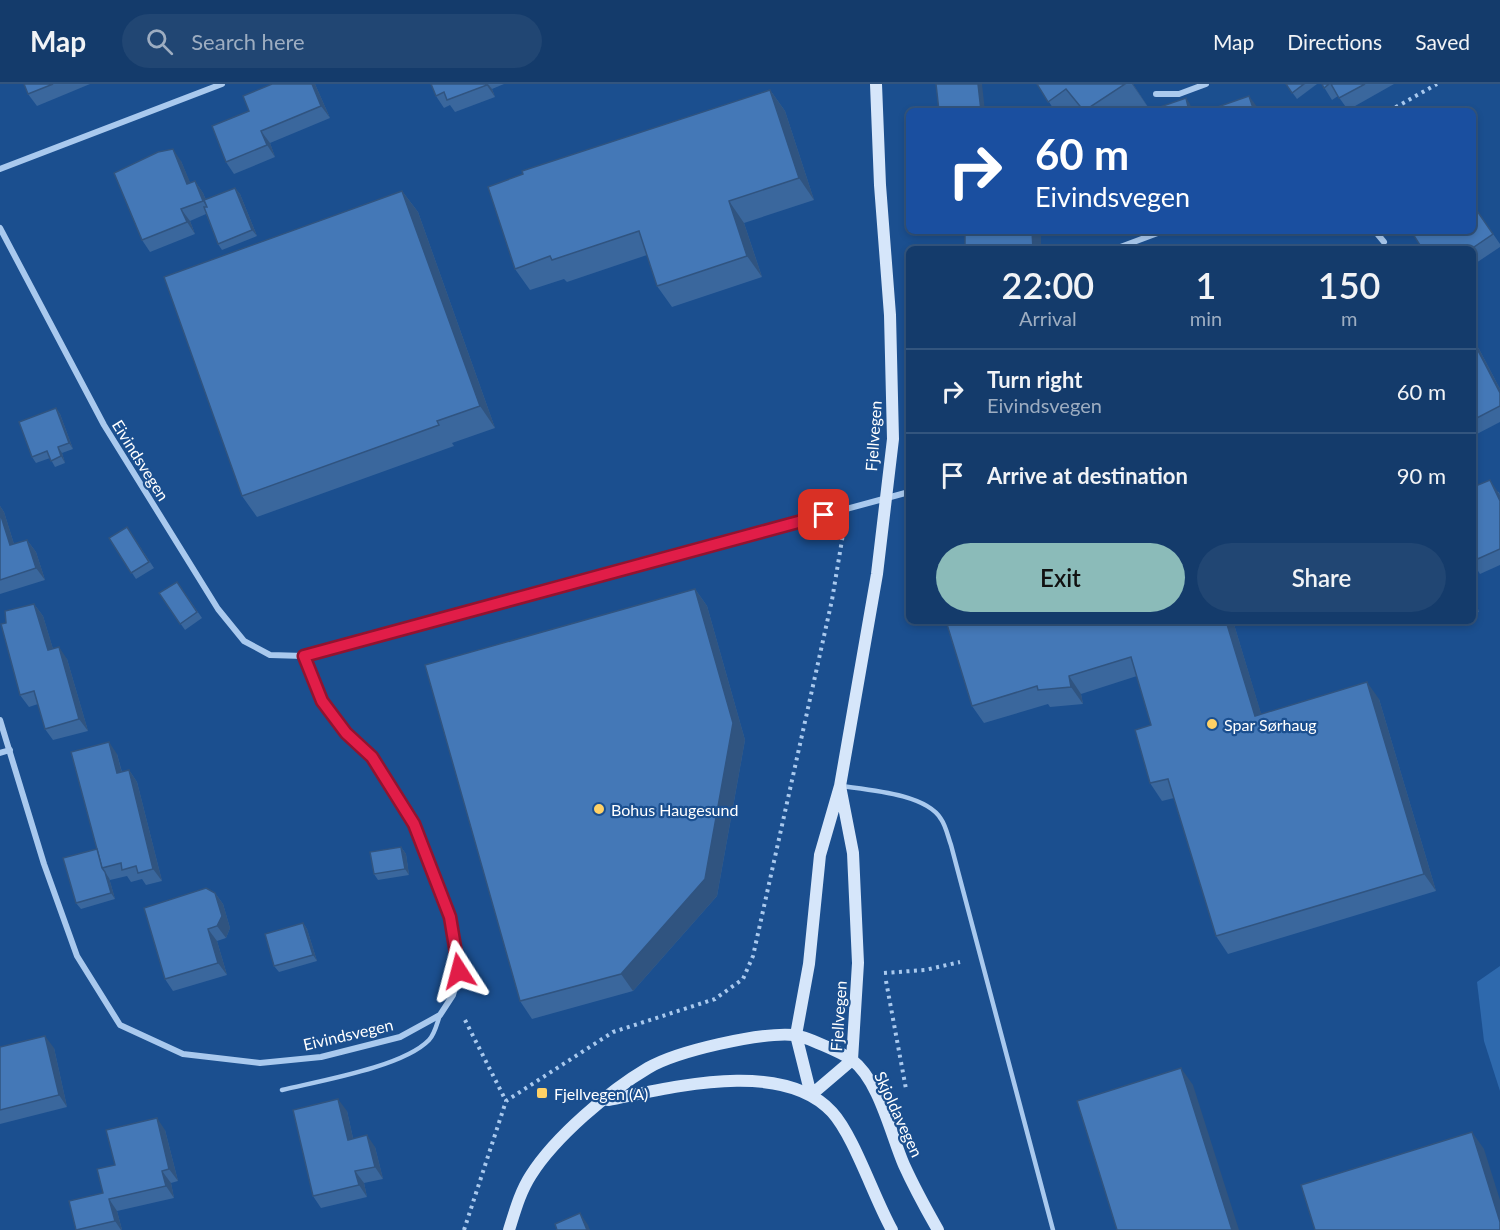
<!DOCTYPE html>
<html lang="en">
<head>
<meta charset="utf-8">
<style>
	body { margin:0; font-family:Lato,sans-serif; background:#214673; color:#f1f3f6; height:100vh; display:flex; flex-direction:column; font-size:22px; white-space:nowrap }
	* { box-sizing:border-box; margin:0 }
	p { font-size:20px; color:#9dadc1 }
	.icon { flex:none; width:33px; height:33px; fill:none; stroke:currentColor; stroke-width:2; stroke-linecap:round; stroke-linejoin:round }
	.map { position:relative; flex:1; overflow:hidden }
	.sheet { position:absolute; left:906px; top:162px; width:570px; height:378px; display:flex; flex-direction:column; background:#143b6b; border-radius:9px; box-shadow:0 3px 9px #0003,0 0 0 2px #33557e }
	.sheet>* { flex:none }
	.top-card { position:absolute; left:906px; top:24px; width:570px; height:126px; border-radius:9px; box-shadow:0 3px 9px #0003,0 0 0 2px #33557e; background:#1a4fa0; color:#fff; overflow:hidden }
	.pin { position:absolute; display:grid; place-items:center; width:51px; height:51px; color:#fff; margin:-26px; border-radius:12px; box-shadow:0 3px 9px #0006 }
	.me { position:absolute; width:66px; margin:-33px; rotate:351deg; stroke-linejoin:round; filter:drop-shadow(0 0 4px #0008) }
	.turn { display:flex; align-items:center; gap:21px; height:126px; padding:0 30px; font-size:27px }
	.turn .icon { width:78px; height:78px; stroke-width:2.5 }
	.turn b { display:block; font-size:42px; line-height:51px }
	.eta { display:flex; justify-content:space-evenly; align-items:center; height:102px; text-align:center }
	.eta b { font-size:36px; font-weight:600; line-height:42px }
	.action { display:flex; gap:12px; margin-top:auto; padding:12px 30px }
	.action a { flex:1; height:69px; border-radius:36px; background:#8bbbb9; color:#111; font-size:24px; font-weight:600; line-height:69px; text-align:center }
	.action a+a { background:#214673; color:#f1f3f6 }
	ul { padding:0; list-style:none }
	li { display:flex; align-items:center; gap:18px; height:84px; padding:0 30px; border-top:2px solid #33557e }
	li div { flex:1 }
	li b { display:block; font-size:22px }
	li em { font-style:normal }
	header { display:flex; align-items:center; gap:36px; box-sizing:border-box; height:84px; padding:0 30px; background:#143b6b; border-bottom:2px solid #33557e }
	header strong { font-size:28px }
	nav { display:flex; gap:33px; margin-inline-start:auto; font-size:21px }
	.search { width:420px; height:54px; background:#214673; display:flex; align-items:center; gap:15px; box-sizing:border-box; padding:0 21px; border-radius:33px; color:#9dadc1; font-size:22px }
	.map>svg:first-child { display:block }
	.green { fill:#2e69ad }
	.lines { fill:none; stroke-linecap:round; stroke-linejoin:round }
	.path { stroke:#a9c9ee; stroke-width:4; stroke-dasharray:3 4.5; stroke-linecap:butt }
	.service { stroke:#a9c9ee; stroke-width:4.5 }
	.minor { stroke:#a9c9ee; stroke-width:6 }
	.secondary { stroke:#d6e6fa; stroke-width:12 }
	.wall { fill:#3a679d }
	.shaded-wall { fill:#305480 }
	.building { fill:#4478b7; stroke:#305480; stroke-width:1.5 }
	.route-casing { stroke:#92132f; stroke-width:15 }
	.route { stroke:#e11d48; stroke-width:10 }
	.poi-dot { fill:#ffd166; stroke:#1b4f8f; stroke-width:2 }
	.labels { text-anchor:middle; dominant-baseline:central; stroke-width:4.5; stroke-linejoin:round; paint-order:stroke }
	.street-label { font-size:16px; fill:#fff; stroke:#1b4f8f }
	.poi-label { font-size:16px; fill:#fff; stroke:#1b4f8f; text-anchor:start }
</style>
</head>
<body>
<header>
<strong>Map</strong>
<div class="search"><svg class="icon" aria-label="search" viewBox="0 0 24 24"><circle cx="10" cy="10" r="6"/><path d="M15 15l6 6"/></svg>Search here</div>
<nav><a>Map</a><a>Directions</a><a>Saved</a></nav>
</header>
<div class="map">
<svg width="1500" height="1146" viewBox="0 0 1500 1146">
	<rect width="100%" height="100%" fill="#1b4f8f"/>
	<path class="green" d="M1500,882V1007L1484,957L1477,898Z"/>
	<g class="lines">
		<g class="path">
			<path d="M1389,27L1437,0"/>
			<path d="M884,889L925,886L960,878"/>
			<path d="M886,897L906,1005"/>
			<path d="M465,936L506,1017"/>
			<path d="M464,1146L506,1017L613,948L715,915L743,895L753,872L832,516L843,450"/>
		</g>
		<g class="service">
			<path d="M841,702C869,706 926,710 941,735C946,742 948,753 951,761L1053,1146"/>
			<path d="M282,1006C319,997 403,983 429,956C435,950 437,939 440,931"/>
		</g>
		<g class="minor">
			<path d="M1156,10H1179L1206,0"/>
			<path d="M0,85L222,0"/>
			<path d="M0,144L104,341L218,525L244,557L270,571L304,572L909,408"/>
			<path d="M1375,147L1384,158"/>
			<path d="M1115,165L1163,147"/>
			<path d="M0,636L44,780L77,872L120,941L183,970L260,979L321,973L400,953L440,931L453,911L460,887L450,833L413,740L372,673L346,649L322,617L304,572"/>
			<path d="M0,669L10,666"/>
		</g>
		<g class="secondary">
			<path d="M840,702L853,769L858,879L852,976L811,1011L796,951L809,880L820,771L840,702L877,490L893,355L890,231L880,101L876,0"/>
			<path d="M608,1016C670,1004 782,974 832,1028C854,1052 874,1114 892,1146"/>
			<path d="M509,1146C515,1127 520,1108 531,1091C555,1053 609,1007 648,984C677,967 760,948 794,951C804,952 843,969 852,976C879,996 891,1051 904,1081C914,1103 926,1125 938,1146"/>
		</g>
	</g>
	<g class="wall">
		<path d="M24,0H90L37,22L28,10Z"/>
		<path d="M315,0L330,34L270,59L275,73L234,90L226,78Z"/>
		<path d="M431,0H504L492,5L495,13L455,28L450,21L444,24L436,12Z"/>
		<path d="M1037,0H1133L1150,26L1147,27H1055Z"/>
		<path d="M1286,0H1317L1297,15Z"/>
		<path d="M1322,0H1394L1348,26L1338,12L1332,16Z"/>
		<path d="M770,6L785,27L814,116L744,139L762,193L672,223L657,202L647,171L567,198L564,195L530,206L515,185Z"/>
		<path d="M181,77L190,99L195,97L203,109L206,116L235,104L240,110L257,152L222,166L218,160L206,130L190,137L195,150L150,168L142,156Z"/>
		<path d="M402,107L418,128L495,344L452,359L454,362L257,433L242,412Z"/>
		<path d="M1473,121L1500,160V163L1473,181V165H1414L1473,147Z"/>
		<path d="M1473,256L1479,265L1500,305V338L1473,352Z"/>
		<path d="M56,324L60,330L73,365L62,369L65,379L55,383L50,374L36,379L32,373Z"/>
		<path d="M1473,403L1499,408L1500,411V481L1480,490L1473,479Z"/>
		<path d="M0,422L4,428L14,460L27,456L36,468L45,496L0,510Z"/>
		<path d="M127,443L154,484L136,495L109,454Z"/>
		<path d="M177,498L202,534L185,546L159,509Z"/>
		<path d="M695,505L707,522L745,656L717,812L633,907L532,935L520,917Z"/>
		<path d="M1473,509L1479,528L1473,529Z"/>
		<path d="M34,520L43,532L53,565L67,575L88,647L53,656L45,645L38,620L29,623L20,611L6,539Z"/>
		<path d="M946,537H1233L1261,630L1379,615L1436,807L1228,870L1216,852L1174,714L1162,717L1150,699L1151,641L1137,592L1081,610L1083,620L1050,623L1048,620L984,639L972,622Z"/>
		<path d="M117,670L122,688L129,686L137,698L162,797L146,801L142,795L131,798L127,792L110,796L109,794L115,815L81,825L76,819L97,765Z"/>
		<path d="M401,763L406,770L409,791L378,796L374,790Z"/>
		<path d="M215,809L223,820L230,844L226,854L217,857L227,891L173,907L165,895Z"/>
		<path d="M303,839L307,845L317,877L279,888L274,882Z"/>
		<path d="M0,963L54,964L67,1023L0,1040Z"/>
		<path d="M347,1027L353,1054L375,1063L383,1095L364,1099L367,1113L321,1124L313,1112Z"/>
		<path d="M165,1046L178,1097L171,1099L174,1114L117,1127L122,1146H76L103,1109L115,1081Z"/>
	</g>
	<g class="shaded-wall">
		<path d="M312,0H315L330,34L321,22Z"/>
		<path d="M486,0H488L492,5L495,13Z"/>
		<path d="M978,0H982L985,27H981Z"/>
		<path d="M1132,0H1133L1150,26Z"/>
		<path d="M770,6L785,27L814,116L799,94Z"/>
		<path d="M1249,12L1258,24L1259,27H1254Z"/>
		<path d="M1186,14L1190,20L1192,27H1189Z"/>
		<path d="M261,47L270,59L275,73L267,61Z"/>
		<path d="M173,65L181,77L196,112L187,100Z"/>
		<path d="M195,97L203,109L211,129L203,117Z"/>
		<path d="M235,104L240,110L257,152L252,146Z"/>
		<path d="M402,107L418,128L495,344L480,322Z"/>
		<path d="M729,117L744,139L762,193L747,172Z"/>
		<path d="M181,125L190,137L195,150L187,138Z"/>
		<path d="M1032,147H1041V165H1033Z"/>
		<path d="M1473,256L1479,265L1500,305V309Z"/>
		<path d="M56,324L60,330L73,365L69,359Z"/>
		<path d="M58,363L62,369L65,379L61,372Z"/>
		<path d="M1490,396L1500,411V417Z"/>
		<path d="M0,422L4,428L18,473L10,461L0,429Z"/>
		<path d="M27,456L36,468L45,496L36,484Z"/>
		<path d="M695,505L707,522L745,656L717,812L633,907L621,890Z"/>
		<path d="M1473,509L1479,528L1474,522L1473,517Z"/>
		<path d="M34,520L43,532L57,578L48,566Z"/>
		<path d="M1226,537H1233L1267,649L1255,632Z"/>
		<path d="M59,563L67,575L88,647L79,635Z"/>
		<path d="M1069,592L1081,610L1083,620L1071,603Z"/>
		<path d="M1367,598L1379,615L1436,807L1424,790Z"/>
		<path d="M109,658L117,670L125,701L117,689Z"/>
		<path d="M129,686L137,698L162,797L153,785Z"/>
		<path d="M401,763L406,770L409,791L405,785Z"/>
		<path d="M105,788L109,794L115,815L111,809Z"/>
		<path d="M215,809L223,820L230,844L226,854L217,842Z"/>
		<path d="M303,839L307,845L317,877L313,871Z"/>
		<path d="M208,845L217,857L227,891L218,879Z"/>
		<path d="M45,952L54,964L67,1023L59,1011Z"/>
		<path d="M1181,984L1193,1001L1239,1146H1232Z"/>
		<path d="M338,1015L347,1027L356,1068L348,1056Z"/>
		<path d="M157,1034L165,1046L178,1097L169,1085Z"/>
		<path d="M1472,1048L1484,1065L1500,1116V1138Z"/>
		<path d="M367,1051L375,1063L383,1095L375,1083Z"/>
		<path d="M162,1087L171,1099L174,1114L166,1102Z"/>
		<path d="M355,1087L364,1099L367,1113L359,1101Z"/>
		<path d="M109,1115L117,1127L122,1146H121L115,1137Z"/>
		<path d="M580,1129L588,1141L590,1146H587Z"/>
	</g>
	<g class="building">
		<path d="M24,0H53L28,10Z"/>
		<path d="M272,0H312L321,22L261,47L267,61L226,78L212,42L249,27L243,12Z"/>
		<path d="M431,0H486L487,1L447,16L444,8L436,12Z"/>
		<path d="M936,0H978L981,27H939Z"/>
		<path d="M1037,0H1125L1084,27L1066,5L1048,18Z"/>
		<path d="M1286,0H1304L1292,9Z"/>
		<path d="M1322,0H1329L1324,4Z"/>
		<path d="M1331,0H1365L1339,14Z"/>
		<path d="M770,6L799,94L729,117L747,172L657,202L639,147L552,176L550,172L515,185L488,103L523,90L522,87Z"/>
		<path d="M1249,12L1254,27H1206Z"/>
		<path d="M1186,14L1189,27H1154V25Z"/>
		<path d="M173,65L187,100L195,97L203,117L181,125L187,138L142,156L114,89L158,68Z"/>
		<path d="M235,104L252,146L218,160L204,123H207L204,116Z"/>
		<path d="M402,107L480,322L437,337L439,341L242,412L164,193Z"/>
		<path d="M1473,121L1493,150L1471,165H1414L1420,161L1411,147H1473Z"/>
		<path d="M965,147H1032L1033,165H965Z"/>
		<path d="M1328,162L1329,165H1318Z"/>
		<path d="M1473,257L1500,309V322L1473,336Z"/>
		<path d="M56,324L69,359L58,363L61,372L51,377L47,367L32,373L19,338Z"/>
		<path d="M1490,396L1500,417V465L1473,477V403Z"/>
		<path d="M0,429L10,461L27,456L36,484L0,496Z"/>
		<path d="M127,443L149,478L131,489L109,454Z"/>
		<path d="M177,498L197,528L180,540L159,509Z"/>
		<path d="M695,505L733,639L705,795L621,890L520,917L425,581Z"/>
		<path d="M34,520L48,566L59,563L79,635L45,645L34,607L20,611L1,540L6,539L5,527Z"/>
		<path d="M946,537H1226L1255,632L1367,598L1424,790L1216,852L1168,695L1150,699L1135,646L1151,641L1131,573L1069,592L1071,603L1038,606L1037,602L972,622Z"/>
		<path d="M109,658L117,689L129,686L153,785L138,789L136,782L122,786L121,779L102,784L71,668Z"/>
		<path d="M401,763L405,785L374,790L370,768Z"/>
		<path d="M97,765L102,784L105,788L111,809L76,819L63,774Z"/>
		<path d="M206,804L215,809L222,832L217,842L208,845L218,879L165,895L144,824Z"/>
		<path d="M303,839L313,871L274,882L265,850Z"/>
		<path d="M45,952L59,1011L0,1026V963Z"/>
		<path d="M1181,984L1232,1146H1117L1077,1017Z"/>
		<path d="M338,1015L348,1056L367,1051L375,1083L355,1087L359,1101L313,1112L293,1026Z"/>
		<path d="M157,1034L169,1085L162,1087L166,1102L109,1115L115,1137L76,1146L69,1117L103,1109L97,1085L115,1081L106,1046Z"/>
		<path d="M1472,1048L1500,1138V1146H1315L1301,1101Z"/>
		<path d="M580,1129L587,1146H557L555,1140Z"/>
	</g>
	<g class="lines">
		<defs>
			<path id="route" d="M459,887L450,833L414,740L372,673L346,649L322,617L304,572L824,431"/>
		</defs>
		<use href="#route" class="route-casing"/>
		<use href="#route" class="route"/>
	</g>
	<g class="poi-dot">
		<circle cx="1212" cy="640" r="6"/>
		<circle cx="599" cy="725" r="6"/>
		<rect x="536" y="1003" width="12" height="12" rx="3"/>
	</g>
	<g class="labels">
		<g class="street-label">
			<text transform="translate(873 352) rotate(-86)">Fjellvegen</text>
			<text transform="translate(141 376) rotate(58)">Eivindsvegen</text>
			<text transform="translate(838 932) rotate(-86)">Fjellvegen</text>
			<text transform="translate(348 950) rotate(-13)">Eivindsvegen</text>
			<text transform="translate(899 1030) rotate(65)">Skjoldavegen</text>
		</g>
		<g class="poi-label">
			<text x="1224" y="640">Spar Sørhaug</text>
			<text x="611" y="725">Bohus Haugesund</text>
			<text x="554" y="1009">Fjellvegen (A)</text>
		</g>
	</g>
</svg>
<div class="pin" style="left:824px;top:431px;background:#d93025"><svg class="icon" aria-label="arrive" viewBox="0 0 24 24"><path d="M6 21V4h12l-3 4 3 4H6"/></svg></div>
<svg class="me" style="left:459px;top:887px" viewBox="-20 -20 40 40"><path d="M0-17L14 15 0 8-14 15z" fill="#e11d48" stroke="#fff" stroke-width="4"/></svg>
<div class="top-card">
<div class="turn"><svg class="icon" aria-label="right" viewBox="0 0 24 24"><path d="M7 20v-9h11M14 6l5 5-5 5"/></svg><div><b>60 m</b>Eivindsvegen</div></div>
</div>
<section class="sheet">
<div class="eta">
<div><b>22:00</b><p>Arrival</p></div>
<div><b>1</b><p>min</p></div>
<div><b>150</b><p>m</p></div>
</div>
<ul>
<li><svg class="icon" aria-label="right" viewBox="0 0 24 24"><path d="M7 20v-9h11M14 6l5 5-5 5"/></svg><div><b>Turn right</b><p>Eivindsvegen</p></div><em>60 m</em></li>
<li><svg class="icon" aria-label="arrive" viewBox="0 0 24 24"><path d="M6 21V4h12l-3 4 3 4H6"/></svg><div><b>Arrive at destination</b></div><em>90 m</em></li>
</ul>
<div class="action"><a>Exit</a><a>Share</a></div>
</section>
</div>
</body>
</html>
